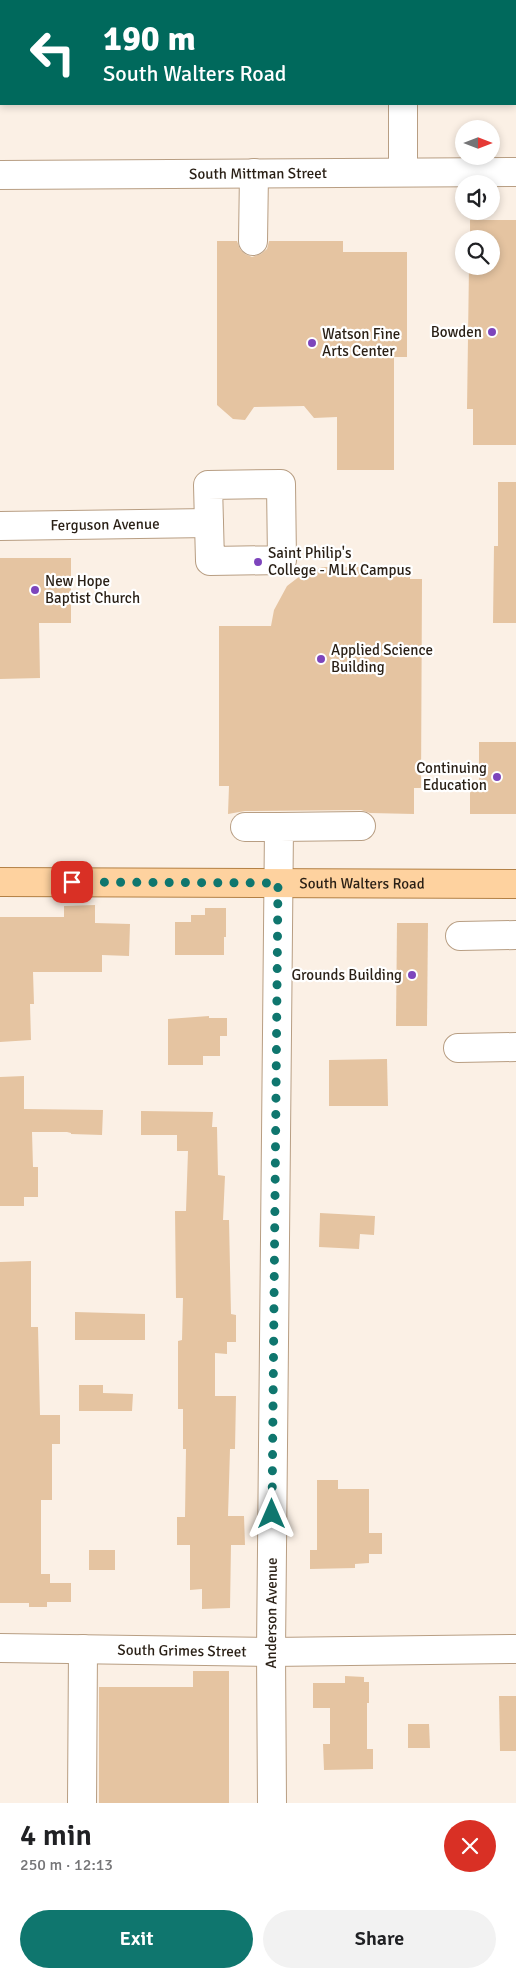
<!DOCTYPE html>
<html lang="en">
<head>
<meta charset="utf-8">
<style>
	body { margin:0; font-family:Signika,sans-serif; background:#f2f2f2; color:#202124; height:100vh; display:flex; flex-direction:column; font-size:19px; white-space:nowrap }
	* { box-sizing:border-box; margin:0 }
	p { font-size:16px; color:#757577 }
	.icon { flex:none; width:28px; height:28px; fill:none; stroke:currentColor; stroke-width:2; stroke-linecap:round; stroke-linejoin:round }
	.map { position:relative; height:1803px; overflow:hidden }
	.panel { display:flex; flex-direction:column; background:#fff; flex:1 }
	.panel>* { flex:none }
	.guide { position:absolute; left:0px; top:0px; width:516px; height:105px; box-shadow:0 2px 8px #0003; background:#00695c; color:#fff; overflow:hidden }
	.needle { width:32px; rotate:90deg }
	.fabs { position:absolute; left:455px; top:120px; display:grid; gap:10px }
	.fabs a { display:grid; place-items:center; width:45px; height:45px; border-radius:50%; background:#fff; box-shadow:0 2px 8px #0003; font-size:25px }
	.pin { position:absolute; display:grid; place-items:center; width:42px; height:42px; color:#fff; margin:-21px; border-radius:10px; box-shadow:0 2px 8px #0006 }
	.me { position:absolute; width:55px; margin:-28px; rotate:0deg; stroke-linejoin:round; filter:drop-shadow(0 0 4px #0008) }
	.turn { display:flex; align-items:center; gap:18px; height:105px; padding:0 20px; font-size:22px }
	.turn .icon { width:65px; height:65px; stroke-width:2.5 }
	.turn b { display:block; font-size:35px; line-height:42px }
	.round { display:grid; place-items:center; flex:none; width:52px; height:52px; border-radius:26px; background:#f2f2f2 }
	.headline { display:flex; align-items:center; justify-content:space-between; height:85px; padding:0 20px }
	h1 { font-size:30px; font-weight:600; line-height:38px }
	.primary-button { display:flex; gap:10px; margin-top:auto; padding:10px 20px }
	.primary-button a { flex:1; height:58px; border-radius:30px; background:#0f766e; color:#fff; font-size:20px; font-weight:600; line-height:58px; text-align:center }
	.primary-button a+a { background:#f2f2f2; color:#202124 }
	.map>svg:first-child { display:block }
	.building { fill:#e5c4a1 }
	.lines { fill:none; stroke-linecap:round; stroke-linejoin:round }
	.minor-casing { stroke:#b89e83; stroke-width:30 }
	.major-casing { stroke:#b38045; stroke-width:30 }
	.minor { stroke:#fff; stroke-width:28 }
	.major { stroke:#fed29f; stroke-width:28 }
	.route { stroke:#0f766e; stroke-width:9; stroke-dasharray:0 16.2 }
	.poi-dot { fill:#7d45bc; stroke:#fff; stroke-width:2 }
	.labels { text-anchor:middle; dominant-baseline:central; stroke-width:4.5; stroke-linejoin:round; paint-order:stroke }
	.street-label { font-size:15px; fill:#291f15; stroke:#fff }
	.poi-label { font-size:15px; fill:#291f15; stroke:#fff; text-anchor:start }
</style>
</head>
<body>
<div class="map">
<svg width="516" height="1803" viewBox="0 0 516 1803">
	<rect width="100%" height="100%" fill="#fbf0e5"/>
	<g class="building">
		<path d="M470,220H516V445H473V409H467L469,266H491V239H470Z"/>
		<path d="M217,241H237L240,249L245,254L252,257L261,254L267,249L269,241H343V252H407V357H394V470H337V417L314,418L304,406L254,407L245,420L233,419L217,405Z"/>
		<path d="M498,482H516V623H493L494,546H498Z"/>
		<path d="M0,558H71V623H39L40,678L0,679Z"/>
		<path d="M322,567H410V579H422L421,788H414V814L370,813L361,810L245,811L228,814L229,786H219V626H271L274,610L287,586L300,576Z"/>
		<path d="M479,742H516V814H470V783H479Z"/>
		<path d="M95,905V923L130,924L129,956L102,955V972H33L34,1004H30L31,1040L0,1042V917H64V906Z"/>
		<path d="M205,908H226V937H224V955H175V922H191V915H205Z"/>
		<path d="M397,923H428L427,1026H396Z"/>
		<path d="M209,1016V1018H227V1036H220V1056H203V1065H168V1019Z"/>
		<path d="M387,1059L388,1106H329V1060Z"/>
		<path d="M24,1076V1109L103,1110L102,1135L71,1134V1133L67,1132H32L33,1167H38V1197H24V1206H0V1077Z"/>
		<path d="M141,1111L213,1112L212,1127H217L218,1175L225,1176L223,1220H229L231,1314L236,1315V1342H227V1354L215,1353V1396H236L235,1449H230L228,1516H244L245,1545H231L230,1608L202,1609V1589L190,1590V1545H177V1517H185L186,1449H183V1409H178V1341L182,1340L183,1298H176L175,1211H186L188,1151H177V1135H141Z"/>
		<path d="M320,1213L375,1216L374,1235L360,1234L359,1249L319,1247Z"/>
		<path d="M31,1261V1327H38L40,1415H60V1444H52V1500H41V1574H50V1583H71V1602H47V1607H29V1603H0V1262Z"/>
		<path d="M75,1312L145,1314V1340H75Z"/>
		<path d="M79,1385H103V1393L133,1394L132,1411H79Z"/>
		<path d="M317,1480H338V1489H369V1533H382V1554H369V1563L355,1564V1568L310,1569V1550H317Z"/>
		<rect x="89" y="1550" width="26" height="20"/>
		<path d="M193,1671H229V1803H99V1687H193Z"/>
		<path d="M345,1676L364,1677V1682H369V1703H367V1749H373V1769L324,1770L323,1744H330V1708H313V1683H345Z"/>
		<path d="M499,1696H516V1751H500Z"/>
		<path d="M408,1724H429L430,1748H408Z"/>
	</g>
	<g class="lines">
		<defs>
			<g id="minor">
				<path d="M157,0V1"/>
				<path d="M404,1V0"/>
				<path d="M403,171V104"/>
				<path id="s1" d="M0,175L516,172"/>
				<path d="M253,241L254,173"/>
				<path d="M281,484L282,560L210,561L208,485Z"/>
				<path id="s2" d="M0,526L209,523"/>
				<path d="M245,827H279"/>
				<path d="M460,936L516,935"/>
				<path d="M458,1048L516,1047"/>
				<path id="s3" d="M0,1648L271,1652L516,1649"/>
				<path d="M82,1803L83,1649"/>
				<path id="s4" d="M272,1803L271,1652L279,827L361,826"/>
			</g>
			<g id="major">
				<path id="s5" d="M0,882L516,884"/>
			</g>
		</defs>
		<use href="#minor" class="minor-casing"/>
		<use href="#major" class="major-casing"/>
		<use href="#minor" class="minor"/>
		<use href="#major" class="major"/>
	</g>
	<g class="lines">
		<path class="route" d="M72,882L278,883L272,1514"/>
	</g>
	<g class="poi-dot">
		<circle cx="492" cy="332" r="5"/>
		<circle cx="312" cy="343" r="5"/>
		<circle cx="258" cy="562" r="5"/>
		<circle cx="35" cy="590" r="5"/>
		<circle cx="321" cy="659" r="5"/>
		<circle cx="497" cy="777" r="5"/>
		<circle cx="412" cy="975" r="5"/>
	</g>
	<g class="labels">
		<g class="street-label">
			<text stroke="none"><textPath href="#s1" startOffset="258">South Mittman Street</textPath></text>
			<text stroke="none"><textPath href="#s2" startOffset="105">Ferguson Avenue</textPath></text>
			<text stroke="none"><textPath href="#s5" startOffset="362">South Walters Road</textPath></text>
			<text stroke="none"><textPath href="#s4" startOffset="190">Anderson Avenue</textPath></text>
			<text stroke="none"><textPath href="#s3" startOffset="182">South Grimes Street</textPath></text>
		</g>
		<g class="poi-label">
			<text x="482" y="332" text-anchor="end">Bowden</text>
			<text x="322" y="334">Watson Fine<tspan x="322" dy="17">Arts Center</tspan></text>
			<text x="268" y="553">Saint Philip's<tspan x="268" dy="17">College - MLK Campus</tspan></text>
			<text x="45" y="581">New Hope<tspan x="45" dy="17">Baptist Church</tspan></text>
			<text x="331" y="650">Applied Science<tspan x="331" dy="17">Building</tspan></text>
			<text x="487" y="768" text-anchor="end">Continuing<tspan x="487" dy="17">Education</tspan></text>
			<text x="402" y="975" text-anchor="end">Grounds Building</text>
		</g>
	</g>
</svg>
<div class="fabs">
<a><svg class="needle" viewBox="-14 -14 28 28"><path d="M0-13l5 13h-10z" fill="#e53935"/><path d="M0 13l5-13h-10z" fill="#757577"/></svg></a>
<a><svg class="icon" aria-label="sound" viewBox="0 0 24 24"><path d="M4 9h4l5-4v14l-5-4H4zM17 9q2 3 0 6"/></svg></a>
<a><svg class="icon" aria-label="search" viewBox="0 0 24 24"><circle cx="10" cy="10" r="6"/><path d="M15 15l6 6"/></svg></a>
</div>
<div class="pin" style="left:72px;top:882px;background:#d93025"><svg class="icon" aria-label="arrive" viewBox="0 0 24 24"><path d="M6 21V4h12l-3 4 3 4H6"/></svg></div>
<svg class="me" style="left:272px;top:1514px" viewBox="-20 -20 40 40"><path d="M0-17L14 15 0 8-14 15z" fill="#0f766e" stroke="#fff" stroke-width="4"/></svg>
<div class="guide">
<div class="turn"><svg class="icon" aria-label="left" viewBox="0 0 24 24"><path d="M17 20v-9H6M10 6l-5 5 5 5"/></svg><div><b>190 m</b>South Walters Road</div></div>
</div>
</div>
<section class="panel">
<div class="headline"><div><h1>4 min</h1><p>250 m · 12:13</p></div><a class="round" style="background:#d93025;color:#fff"><svg class="icon" aria-label="close" viewBox="0 0 24 24"><path d="M6 6l12 12M18 6L6 18"/></svg></a></div>
<div class="primary-button"><a>Exit</a><a>Share</a></div>
</section>
</body>
</html>
